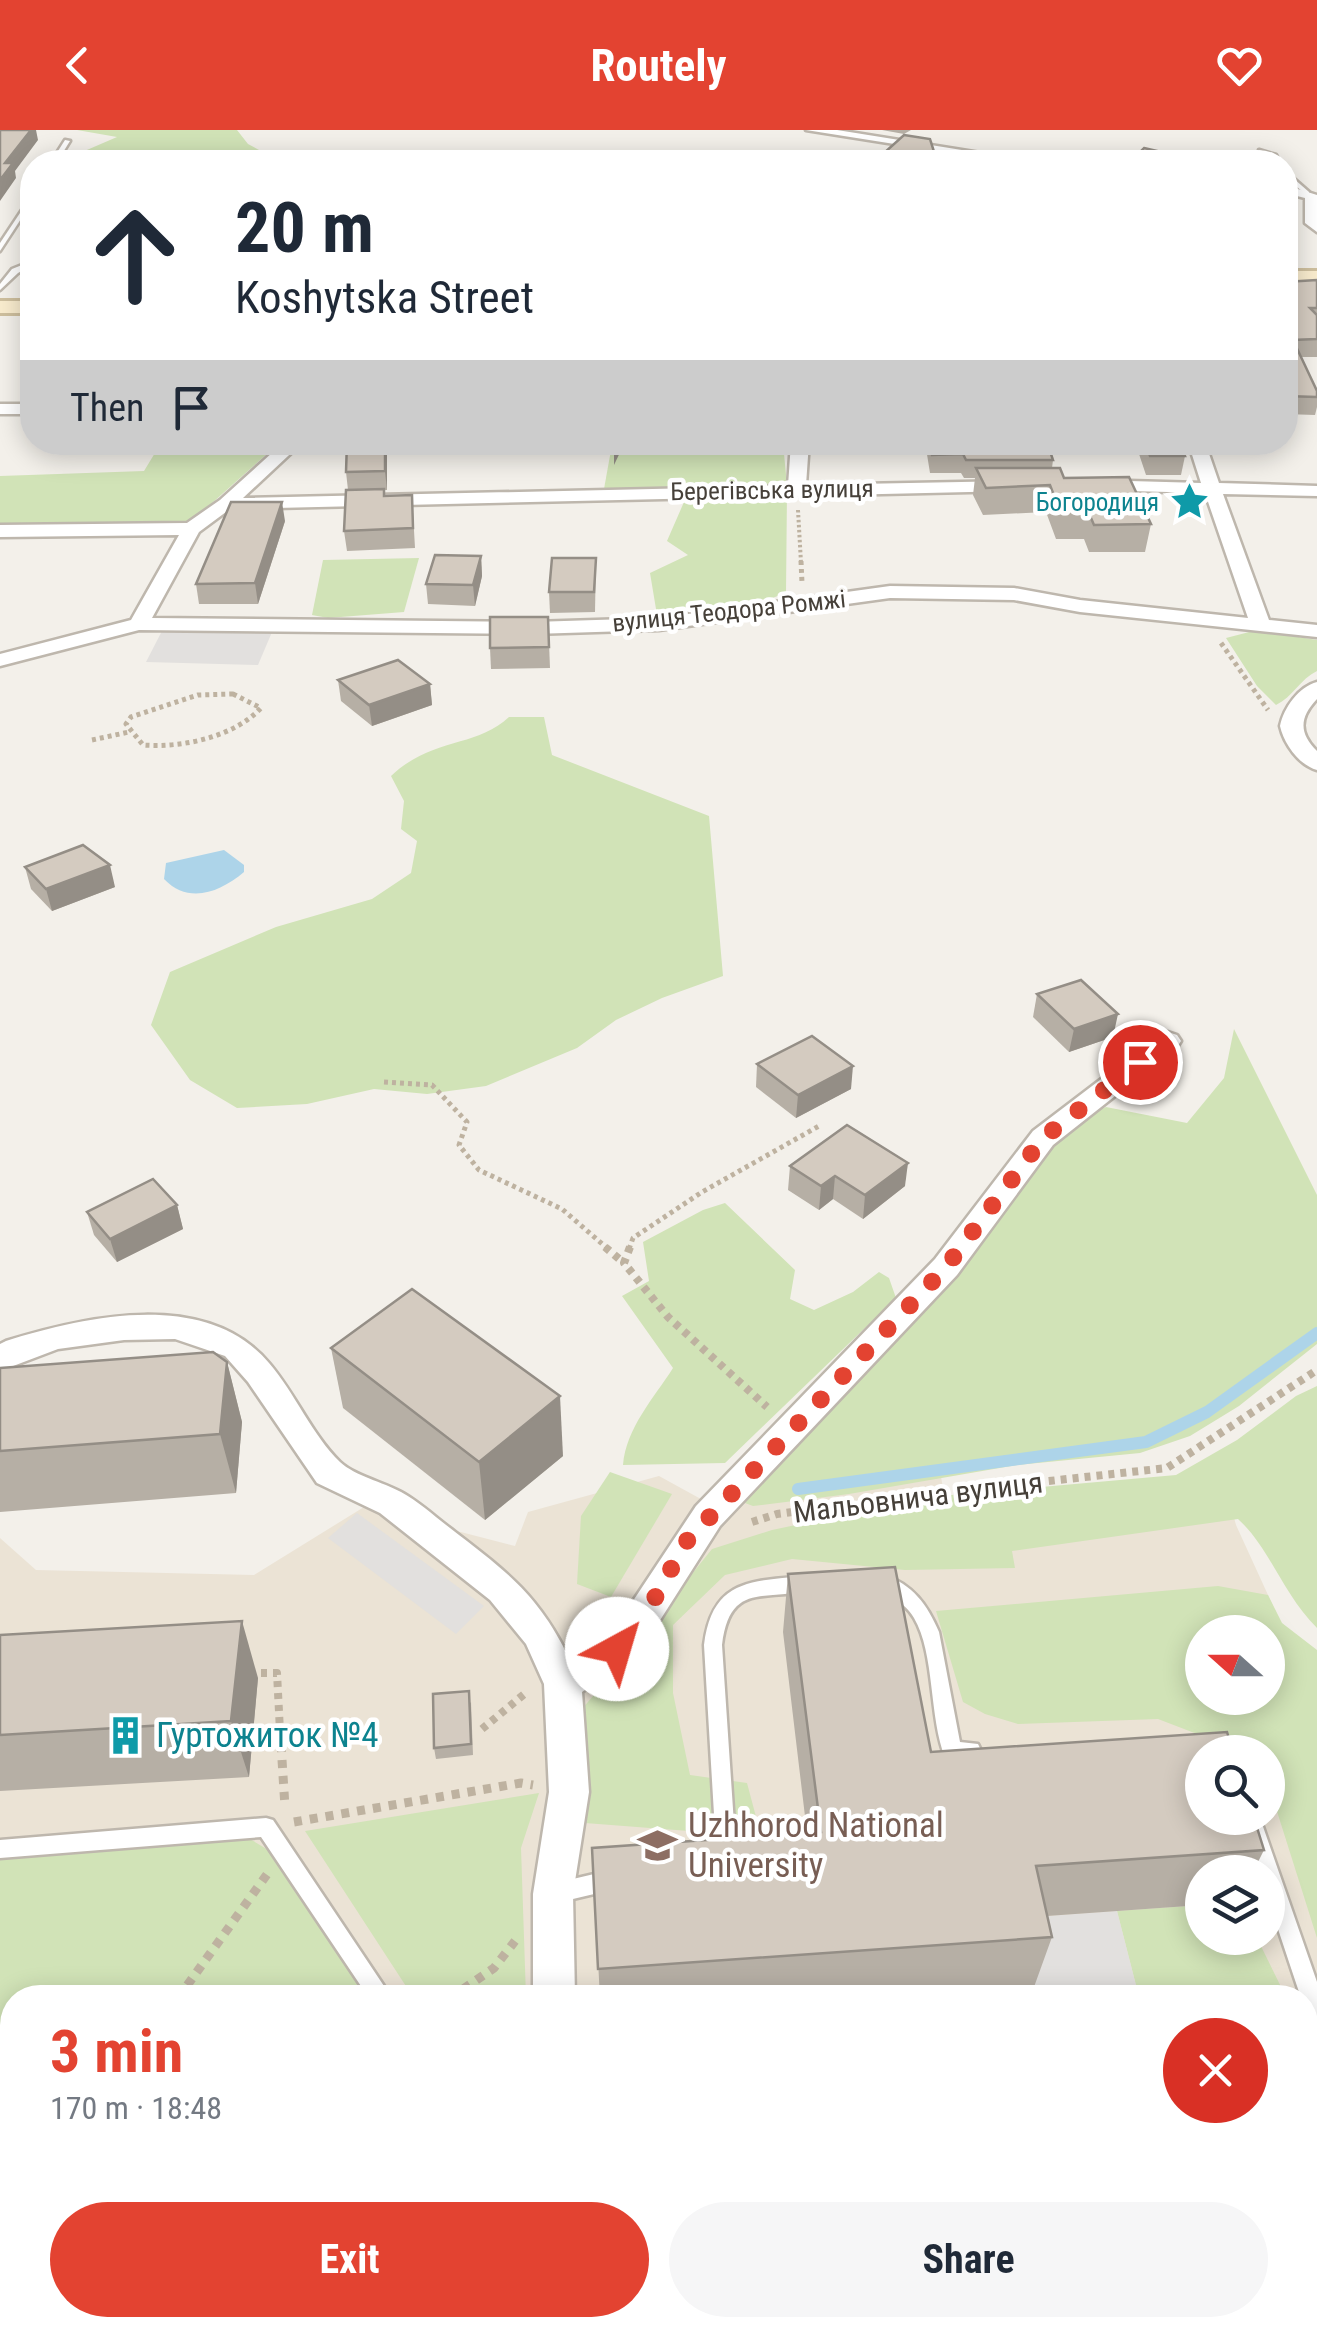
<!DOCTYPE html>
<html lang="en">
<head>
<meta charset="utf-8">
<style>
	body { margin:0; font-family:"Roboto Condensed",sans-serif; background:#f6f6f7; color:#1f2937; height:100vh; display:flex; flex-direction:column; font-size:38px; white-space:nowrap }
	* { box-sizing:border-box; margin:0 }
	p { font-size:32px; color:#747a83 }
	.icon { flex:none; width:55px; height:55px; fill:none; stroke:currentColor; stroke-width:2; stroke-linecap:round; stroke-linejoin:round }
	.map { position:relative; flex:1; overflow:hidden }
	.sheet { position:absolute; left:0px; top:1855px; width:1318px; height:352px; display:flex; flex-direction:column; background:#fff; border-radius:40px 40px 0 0; box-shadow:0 5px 25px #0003 }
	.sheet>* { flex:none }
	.banner { position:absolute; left:20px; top:20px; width:1278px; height:305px; border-radius:40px; box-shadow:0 5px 25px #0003; background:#fff; color:#1f2937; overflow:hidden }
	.needle { width:65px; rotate:291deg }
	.controls { position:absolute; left:1185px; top:1485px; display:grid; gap:20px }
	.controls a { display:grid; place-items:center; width:100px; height:100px; border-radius:50%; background:#fff; box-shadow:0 5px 25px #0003; font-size:50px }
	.pin { position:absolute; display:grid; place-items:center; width:85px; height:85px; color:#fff; margin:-42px; border:5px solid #fff; border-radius:50%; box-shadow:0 2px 10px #0007 }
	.me { position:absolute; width:110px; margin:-55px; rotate:39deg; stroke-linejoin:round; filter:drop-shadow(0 0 8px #0008) }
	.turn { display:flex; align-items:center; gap:35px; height:210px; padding:0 50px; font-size:45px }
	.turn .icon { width:130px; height:130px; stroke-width:2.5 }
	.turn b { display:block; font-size:70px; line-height:85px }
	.then { display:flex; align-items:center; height:95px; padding:0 50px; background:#0003; gap:20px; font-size:38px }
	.round { display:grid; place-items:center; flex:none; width:105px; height:105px; border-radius:52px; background:#f6f6f7 }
	.overview { display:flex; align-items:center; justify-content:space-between; height:170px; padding:0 50px }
	h1 { font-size:60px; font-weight:700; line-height:75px; color:#e34331 }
	.action { display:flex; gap:20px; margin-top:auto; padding:20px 50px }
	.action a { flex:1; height:115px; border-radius:60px; background:#e34331; color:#fff; font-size:40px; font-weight:700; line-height:115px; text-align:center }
	.action a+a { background:#f6f6f7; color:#1f2937 }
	header { display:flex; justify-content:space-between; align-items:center; height:130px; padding:0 50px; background:#e34331; color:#fff; font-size:45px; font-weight:700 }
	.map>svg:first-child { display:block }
	.education { fill:#ebe3d5; fill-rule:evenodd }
	.green { fill:#d1e3b7; fill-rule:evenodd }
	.parking { fill:#e2e0de }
	.water { fill:#add4e9 }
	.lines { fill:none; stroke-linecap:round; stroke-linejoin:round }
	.stream { stroke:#add4e9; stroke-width:12 }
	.lane-casing { stroke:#beb7ad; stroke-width:5 }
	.street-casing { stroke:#beb7ad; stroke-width:5 }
	.secondary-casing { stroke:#cebf9e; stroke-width:6 }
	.path-far3 { stroke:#beb2a0; stroke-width:4; stroke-dasharray:2.5 2.5; stroke-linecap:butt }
	.path-far2 { stroke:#beb2a0; stroke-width:5; stroke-dasharray:4 4; stroke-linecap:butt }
	.path-far1 { stroke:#beb2a0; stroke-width:8; stroke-dasharray:6 6; stroke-linecap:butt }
	.path { stroke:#beb2a0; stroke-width:9; stroke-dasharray:8 8; stroke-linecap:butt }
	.lane { fill:#fff; fill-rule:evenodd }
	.street { fill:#fff; fill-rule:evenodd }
	.secondary { fill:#f9ecce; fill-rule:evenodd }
	.wall { fill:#b6afa5 }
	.shaded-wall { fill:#948e86 }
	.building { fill:#d4cbc0; stroke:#948e86; stroke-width:2.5 }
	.route { stroke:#e34331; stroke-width:18; stroke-dasharray:0 32.4 }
	.labels { text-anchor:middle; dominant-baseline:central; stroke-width:9; stroke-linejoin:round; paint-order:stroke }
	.far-street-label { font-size:25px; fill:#464039; stroke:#fff }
	.far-culture-label { font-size:25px; fill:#0d838f; stroke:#fff; text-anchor:end }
	.street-label { font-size:30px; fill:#464039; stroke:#fff }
	.near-culture-label { font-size:35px; fill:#0d838f; stroke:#fff; text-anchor:start }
	.near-education-label { font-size:35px; fill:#785e54; stroke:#fff; text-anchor:start }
</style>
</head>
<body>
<header><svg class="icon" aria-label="back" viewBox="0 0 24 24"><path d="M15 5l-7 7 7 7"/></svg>Routely<svg class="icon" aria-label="heart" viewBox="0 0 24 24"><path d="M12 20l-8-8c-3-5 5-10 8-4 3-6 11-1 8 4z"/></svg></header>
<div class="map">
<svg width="1317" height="2206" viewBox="0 0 1317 2206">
	<rect width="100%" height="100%" fill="#f3f0ea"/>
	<path class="education" d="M843,1286L932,1296L946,1375L1222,1344L1236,1395L1317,1572V2035L1305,2036V1868H12V2161L0,2163V1408L36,1440L254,1445L364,1377L515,1416L528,1382L659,1346L710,1374ZM1202,1502H1268V1568H1202ZM1202,1622H1268V1688H1202ZM1202,1742H1268V1808H1202Z"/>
	<g class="green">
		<path d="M0,0H237L248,14L281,32H59L117,7L77,0Z"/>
		<path d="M677,312L783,313L787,355L604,359L611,320Z"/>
		<path d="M161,313H279L211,374L183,394L0,395V346L144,341Z"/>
		<path d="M787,362L786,463L761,472L657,485L650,443L688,425L667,411L684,372Z"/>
		<path d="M419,428L404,482L328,488L312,485L323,430Z"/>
		<path d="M1257,500L1317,510V541C1300,549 1293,567 1276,575L1257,556L1226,508Z"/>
		<path d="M509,587H544L552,625L709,686L723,846L662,868L616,890L577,918L486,956L427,964L374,959L307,974L237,978L190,950L151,895L170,842L276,797L372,769L411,743L417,711L401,699L404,671L391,646C432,607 476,618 509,587Z"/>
		<path d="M1234,899L1317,1065V1214L1239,1276L1190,1306L1140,1323L1017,1335L849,1364L753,1376L745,1373L783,1323L1077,990L1106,977L1187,993L1224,948Z"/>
		<path d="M725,1073L795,1140L790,1169L814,1180L853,1162L879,1142L889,1148L896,1168L725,1333L623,1335C626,1298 654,1268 673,1238L622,1166L649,1151L643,1112L703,1080Z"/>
		<path d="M1317,1256V1498C1282,1463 1270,1418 1238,1389L1012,1421L1015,1438L905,1440L792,1429L725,1445L673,1495V1563L690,1645L747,1653L759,1698L689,1701L585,1693L582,1579L604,1553V1543H612L712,1419L772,1400L929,1367L1176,1345L1237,1310L1296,1266Z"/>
		<path d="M610,1342L672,1364L611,1467L577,1454L581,1386Z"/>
		<path d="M1218,1456L1268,1465L1282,1493L1317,1520V1808L1268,1653V1622H1244L1158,1589L1018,1594L985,1584L963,1572L936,1481ZM1202,1502H1268V1568H1202Z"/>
		<path d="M539,1663L521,1718L526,1867H413L305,1701Z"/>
		<path d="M250,1709L270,1721L370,1867L12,1868V1991L0,1980V1729Z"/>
		<path d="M1202,1775V1808H1257L1286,1867H1139L1117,1781Z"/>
		<path d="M1305,1913C1317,1949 1317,1994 1305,2028Z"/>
		<path d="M0,2032L12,2044V2137L0,2138Z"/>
	</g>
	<g class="parking">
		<path d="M163,499L272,502L258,535L146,532Z"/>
		<path d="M357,1383L484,1476L456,1504L328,1408Z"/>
		<path d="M1117,1781L1139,1867L968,1868L967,1863L1034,1857L1019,1788Z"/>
	</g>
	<path class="water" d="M224,720L244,735V742C220,762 189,775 164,749L166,733Z"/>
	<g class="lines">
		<path class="stream" d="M798,1359L1146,1312L1207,1282L1317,1203"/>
		<defs>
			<g id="lane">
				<path d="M65,10L70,11L57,32H51Z"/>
				<path d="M1259,20L1276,25L1280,32H1274L1271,27L1259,22Z"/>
				<path d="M1285,41L1309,62V64H1305L1285,46Z"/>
				<path d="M32,65V72L0,121V113Z"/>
				<path d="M32,131V135L18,143L0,160V154L12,139Z"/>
				<path d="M883,1444C913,1455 927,1474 939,1502L960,1612L978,1614L981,1620L978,1626L952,1630L945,1627C929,1588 935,1523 914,1488C903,1469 884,1466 874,1452L877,1447Z"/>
				<path d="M805,1446L811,1449L814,1454L811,1459C766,1473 730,1450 722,1515L736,1724L733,1731L722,1734L715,1732L712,1725L716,1718L704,1515C712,1450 750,1451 805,1446Z"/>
				<path d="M266,1688L273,1690L392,1868H369L261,1707L0,1728V1710Z"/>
				<path d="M1240,1688H1260L1317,1852V1894L1309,1891L1305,1879V1868H1301L1268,1769V1742H1259Z"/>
				<path d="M611,1740L618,1743L621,1750L618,1757L611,1760L556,1773L549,1770L546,1763L549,1756L556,1753Z"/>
			</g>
			<g id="street">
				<path d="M806,0H837L1036,32H1008Z"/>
				<path d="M1285,55L1317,65V102L1305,93V68L1285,63Z"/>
				<rect x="0" y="274" width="32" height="10"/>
				<path d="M284,312H303L243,368L788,356L791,312H809L806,355L1013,351L1022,356L1013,361L230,379L199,402L152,488L533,492L659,488L890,456L1014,458L1080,470L1248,488L1205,363L1094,360L1085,355L1094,350L1201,353L1188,312H1205L1219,353L1317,356V366L1223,364L1269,490L1317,495V507L1080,482L1014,470L890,468L659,500L533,504L139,500L0,536V524L131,490L179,405L0,407V395L187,393L220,370Z"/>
				<path d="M1317,552V569C1299,588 1299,603 1317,621V640C1299,635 1284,614 1280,596C1284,577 1299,557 1317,552Z"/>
				<path d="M1168,902L1177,905L1181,911L1177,917L1053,1015L957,1145L720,1396L643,1517L582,1562L589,1662L573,1764L575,1868H533V1764L549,1662L544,1554L526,1514L490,1470L380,1383L317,1353L248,1252L225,1226L175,1209L124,1210L58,1219L0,1241V1214L6,1211C86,1186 207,1159 269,1233C295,1263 312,1305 340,1332C355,1346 383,1352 401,1362C418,1371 434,1386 450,1398C506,1441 539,1465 570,1530L617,1495L696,1376L935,1129L1033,1001L1159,905Z"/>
			</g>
			<g id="secondary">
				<rect x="1285" y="141" width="32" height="12"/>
				<rect x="0" y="171" width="32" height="12"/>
				<path d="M1317,2099V2165L1305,2167V2101Z"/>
				<path d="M460,2195H654L649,2206H455Z"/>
			</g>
		</defs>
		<use href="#lane" class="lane-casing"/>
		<use href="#street" class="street-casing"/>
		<use href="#secondary" class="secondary-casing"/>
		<path class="path-far3" d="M798,380L801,433"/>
		<g class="path-far2">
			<path d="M801,431L802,453"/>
			<path d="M1221,513L1268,580"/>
			<path d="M233,564L261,578C234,607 182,618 143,615L126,594L131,587L198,565Z"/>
			<path d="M92,610L129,602"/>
			<path d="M384,952L432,955L467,992L459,1015L479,1040L562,1079L608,1119"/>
			<path d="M629,1119L633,1108L702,1062L819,996"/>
		</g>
		<g class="path-far1">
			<path d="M605,1117L624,1133"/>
			<path d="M630,1117L624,1133L668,1187L767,1277"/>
			<path d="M752,1392L777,1384L913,1366L1167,1338L1317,1240"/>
			<path d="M249,1543H277L280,1601"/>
			<path d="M482,1599L528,1561"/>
		</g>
		<g class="path">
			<path d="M280,1598L285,1677"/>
			<path d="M294,1692L521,1653L533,1655"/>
			<path d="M178,1868L268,1743"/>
			<path d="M450,1868L494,1838L515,1811"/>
			<path d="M0,2007L12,2018"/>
		</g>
		<use href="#lane" class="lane"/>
		<use href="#street" class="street"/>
		<use href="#secondary" class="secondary"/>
	</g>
	<g class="wall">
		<path d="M882,0H911L904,4Z"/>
		<path d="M1317,150V227H1301L1317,261V277L1315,285L1285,284V152Z"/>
		<path d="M387,312V360H385V366L412,365L415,418L347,421L344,401L348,360L346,342Z"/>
		<path d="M392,312H441L442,315L393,317Z"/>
		<path d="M925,312H1047L1053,330L1052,338L1064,348L1151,394L1145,422H1089L1084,409H1056L1046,382L983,385L973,365L975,348H964L961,343H930Z"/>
		<path d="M1135,312H1180L1185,326L1181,345H1146Z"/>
		<path d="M285,391L258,474H199L196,454Z"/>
		<path d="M481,426L482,446L475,476L428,474L426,454Z"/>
		<path d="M596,428L595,482L550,483L549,462Z"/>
		<path d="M548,487L550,538L491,539L490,518Z"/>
		<path d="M338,550L430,554L432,575L372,596L341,571Z"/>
		<path d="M25,737L115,757L52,781L31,759Z"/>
		<path d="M1037,864L1113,907L1069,922L1033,887Z"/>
		<path d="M757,934L851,959L796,988L756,957Z"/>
		<path d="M790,1036L905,1056L863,1089L833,1069L819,1080L788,1060Z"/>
		<path d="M177,1075L183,1099L117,1132L94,1105L87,1082Z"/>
		<path d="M331,1218L563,1326L485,1390L343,1278Z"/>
		<path d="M227,1232L242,1292L236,1363L0,1382V1238Z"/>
		<path d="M788,1444L931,1622L1264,1720L1253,1742H1202V1775L1047,1786L1052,1807L1034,1857L896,1868H600L592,1718L807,1703L783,1502Z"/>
		<path d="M0,1505L258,1548L249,1647L0,1661Z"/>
		<path d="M471,1572L473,1625L436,1629L434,1618Z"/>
	</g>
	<g class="shaded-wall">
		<path d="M31,0H36L38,10L15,41L16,48L0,71V50L5,33Z"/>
		<path d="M385,312H387V360L385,341Z"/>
		<path d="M616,312H625L614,335V316Z"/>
		<path d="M282,372L285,391L258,474L255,453Z"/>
		<path d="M481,426L482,446L475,476L473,455Z"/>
		<path d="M430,554L432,575L372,596L369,575Z"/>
		<path d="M110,735L115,757L52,781L46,759Z"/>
		<path d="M1118,884L1113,907L1069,922L1074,899Z"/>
		<path d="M853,936L851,959L796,988L798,965Z"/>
		<path d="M908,1033L905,1056L863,1089L865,1065Z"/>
		<path d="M835,1046L833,1069L819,1080L821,1056Z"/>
		<path d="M177,1075L183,1099L117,1132L110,1109Z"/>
		<path d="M227,1232L242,1292L236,1363L220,1304Z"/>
		<path d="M560,1266L563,1326L485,1390L479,1332Z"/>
		<path d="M242,1491L258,1548L249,1647L231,1591Z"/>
	</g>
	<g class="building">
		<path d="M0,0H31L5,33H13L0,50Z"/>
		<path d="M904,5L930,9L937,31L935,32H874Z"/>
		<path d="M1144,18L1183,27L1211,26L1224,32H1130Z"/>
		<path d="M1317,150V178H1310L1317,185V209L1293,210L1317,261V267L1285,266V152Z"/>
		<path d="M347,312H385V341L346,342Z"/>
		<path d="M930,312H1047L1053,330H966L963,324L932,325Z"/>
		<path d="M1145,312H1180L1185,326H1150Z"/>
		<path d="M976,338H1060L1064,348L1129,347L1151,394L1094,395L1088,381H1060L1050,355L986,358Z"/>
		<path d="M384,359V366L412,365L413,398L344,401L346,360Z"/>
		<path d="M231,372H282L255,453L196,454Z"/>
		<path d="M435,425L481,426L473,455L426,454Z"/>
		<path d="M552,428H596L594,462H549Z"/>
		<path d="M490,487H548L549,517L490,518Z"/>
		<path d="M398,530L430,554L369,575L338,550Z"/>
		<path d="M83,715L110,735L46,759L25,737Z"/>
		<path d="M1081,850L1118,884L1074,899L1037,864Z"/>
		<path d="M812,906L853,936L798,965L757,934Z"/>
		<path d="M847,995L908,1033L865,1065L835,1046L821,1056L790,1036Z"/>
		<path d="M153,1049L177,1075L110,1109L87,1082Z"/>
		<path d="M412,1159L560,1266L479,1332L331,1218Z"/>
		<path d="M213,1222L227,1232L220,1304L0,1321V1238Z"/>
		<path d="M895,1437L931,1622L1227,1602L1233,1622H1202V1688H1254L1264,1720L1036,1736L1052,1807L598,1839L592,1718L821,1702L788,1444Z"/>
		<path d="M242,1491L231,1591L0,1605V1505Z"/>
		<path d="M469,1561L471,1614L434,1618L433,1564Z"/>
	</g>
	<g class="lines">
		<path class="route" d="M617,1519L646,1484L686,1412L946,1137L1043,1008L1140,932"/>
	</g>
	<defs>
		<symbol id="sight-bare" viewBox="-9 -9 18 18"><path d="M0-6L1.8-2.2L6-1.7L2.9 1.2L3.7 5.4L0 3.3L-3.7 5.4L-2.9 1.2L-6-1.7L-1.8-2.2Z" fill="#0f9aa8" stroke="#fff" stroke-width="2.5" paint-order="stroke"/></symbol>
		<symbol id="building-bare" viewBox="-9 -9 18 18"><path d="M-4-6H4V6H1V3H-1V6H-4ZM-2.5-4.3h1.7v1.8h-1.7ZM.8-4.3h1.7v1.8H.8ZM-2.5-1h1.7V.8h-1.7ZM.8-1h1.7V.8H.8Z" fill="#0f9aa8" stroke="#fff" stroke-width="2.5" paint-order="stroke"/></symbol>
		<symbol id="university-bare" viewBox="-9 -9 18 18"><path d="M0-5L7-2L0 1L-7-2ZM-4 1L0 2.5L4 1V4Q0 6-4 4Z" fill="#8d6e63" stroke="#fff" stroke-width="2.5" paint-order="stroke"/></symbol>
	</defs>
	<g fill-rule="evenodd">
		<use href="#sight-bare" x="1162" y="344" width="55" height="55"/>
		<use href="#building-bare" x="98" y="1578" width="55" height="55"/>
		<use href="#university-bare" x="630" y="1688" width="55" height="55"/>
	</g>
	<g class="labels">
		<g class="far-street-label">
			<text transform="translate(772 360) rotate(-1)">Берегівська вулиця</text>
			<text transform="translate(729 481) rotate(-6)">вулиця Теодора Ромжі</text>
		</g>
		<g class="far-culture-label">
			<text x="1159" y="372">Богородиця</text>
		</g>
		<g class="street-label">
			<text transform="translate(918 1367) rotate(-7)">Мальовнича вулиця</text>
		</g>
		<g class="near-culture-label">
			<text x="156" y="1605">Гуртожиток №4</text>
		</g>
		<g class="near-education-label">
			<text x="688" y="1695">Uzhhorod National<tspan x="688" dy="40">University</tspan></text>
		</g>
	</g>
</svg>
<div class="controls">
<a><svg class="needle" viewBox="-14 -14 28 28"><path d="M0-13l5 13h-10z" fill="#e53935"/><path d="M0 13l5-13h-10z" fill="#747a83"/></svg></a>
<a><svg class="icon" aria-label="search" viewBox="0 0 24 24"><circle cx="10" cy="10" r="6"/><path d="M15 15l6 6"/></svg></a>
<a><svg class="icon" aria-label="layers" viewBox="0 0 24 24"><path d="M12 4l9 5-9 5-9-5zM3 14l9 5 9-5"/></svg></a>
</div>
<div class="pin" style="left:1140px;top:932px;background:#d93025"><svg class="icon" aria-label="arrive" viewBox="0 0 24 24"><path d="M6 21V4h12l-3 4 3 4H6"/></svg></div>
<svg class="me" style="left:617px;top:1519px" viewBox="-20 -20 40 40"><circle r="19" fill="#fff"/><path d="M0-13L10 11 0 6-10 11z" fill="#e34331"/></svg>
<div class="banner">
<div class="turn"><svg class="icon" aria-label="ahead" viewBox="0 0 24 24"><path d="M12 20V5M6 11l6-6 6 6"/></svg><div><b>20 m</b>Koshytska Street</div></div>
<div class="then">Then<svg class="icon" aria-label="arrive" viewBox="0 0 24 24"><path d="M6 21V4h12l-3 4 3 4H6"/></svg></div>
</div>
<section class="sheet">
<div class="overview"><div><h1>3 min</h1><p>170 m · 18:48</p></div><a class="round" style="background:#d93025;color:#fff"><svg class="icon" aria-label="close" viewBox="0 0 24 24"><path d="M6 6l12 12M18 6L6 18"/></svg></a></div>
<div class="action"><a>Exit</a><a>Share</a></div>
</section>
</div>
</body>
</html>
